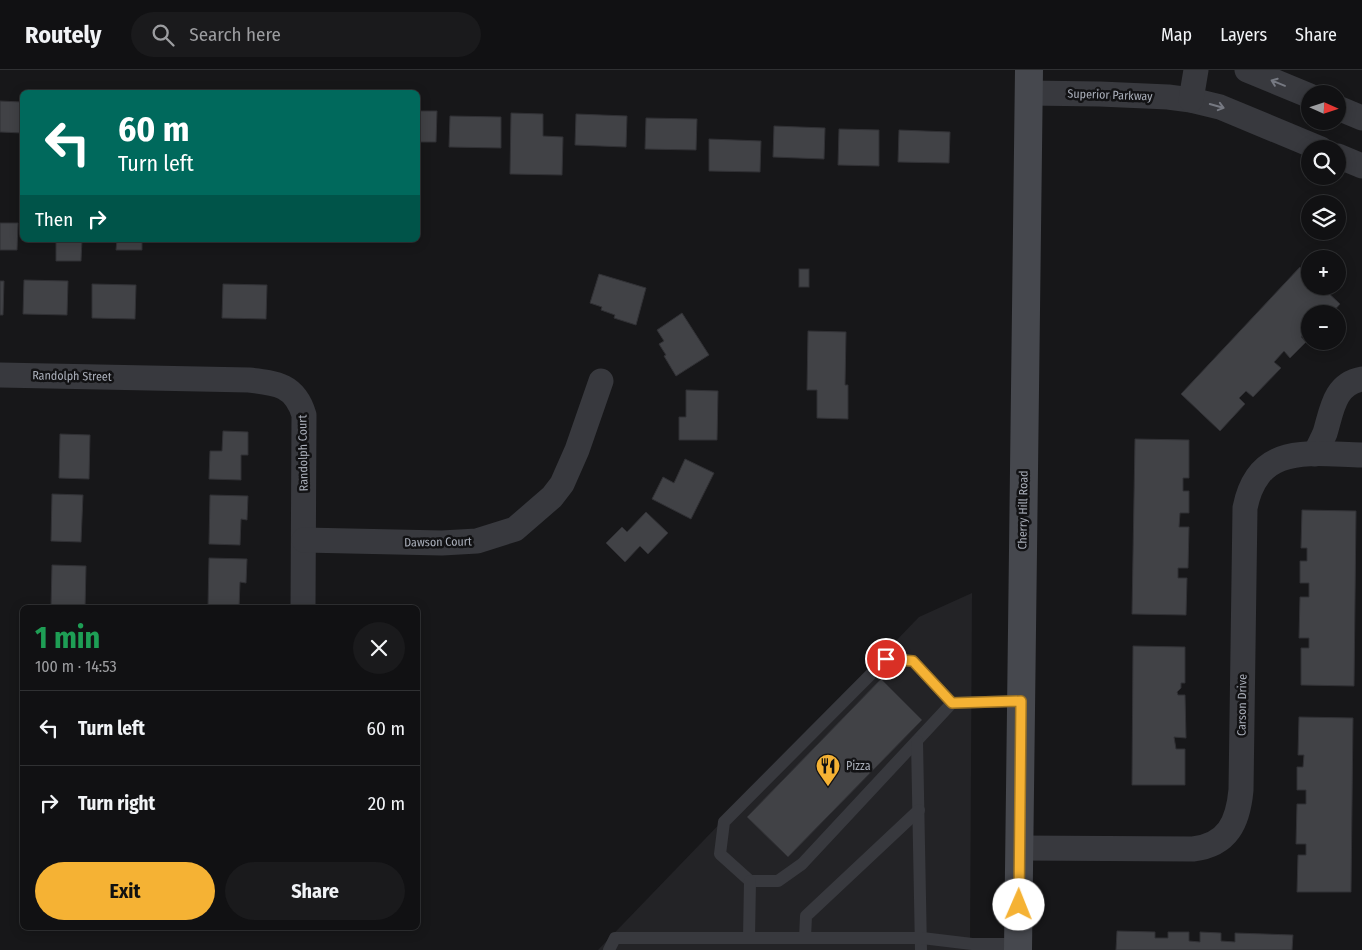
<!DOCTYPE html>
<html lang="en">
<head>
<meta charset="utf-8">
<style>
	body { margin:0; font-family:"Fira Sans Condensed",sans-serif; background:#1a1a1c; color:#f1f3f6; height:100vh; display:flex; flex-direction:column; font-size:19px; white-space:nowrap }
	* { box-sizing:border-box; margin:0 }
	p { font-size:16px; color:#9c9da0 }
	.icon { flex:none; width:28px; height:28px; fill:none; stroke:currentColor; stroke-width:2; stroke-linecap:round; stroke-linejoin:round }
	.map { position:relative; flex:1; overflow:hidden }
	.sheet { position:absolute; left:20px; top:535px; width:400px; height:325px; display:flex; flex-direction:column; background:#111113; border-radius:8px; box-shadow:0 2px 12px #0003,0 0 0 1px #303133 }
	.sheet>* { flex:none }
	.hud { position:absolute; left:20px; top:20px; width:400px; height:152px; border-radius:8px; box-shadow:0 2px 12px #0003,0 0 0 1px #303133; background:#00695c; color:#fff; overflow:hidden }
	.needle { width:32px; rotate:93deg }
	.controls { position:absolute; left:1301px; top:15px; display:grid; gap:10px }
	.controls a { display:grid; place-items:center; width:45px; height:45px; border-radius:50%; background:#111113; box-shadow:0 2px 12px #0003,0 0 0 1px #303133; font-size:25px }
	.pin { position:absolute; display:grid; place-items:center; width:42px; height:42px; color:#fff; margin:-21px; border:2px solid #fff; border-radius:50%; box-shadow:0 1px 5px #0007 }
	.me { position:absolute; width:55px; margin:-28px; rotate:1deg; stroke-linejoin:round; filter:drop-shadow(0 0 4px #0008) }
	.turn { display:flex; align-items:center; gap:18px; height:105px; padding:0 15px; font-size:22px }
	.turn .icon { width:65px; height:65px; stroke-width:2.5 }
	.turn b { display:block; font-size:35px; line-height:42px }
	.then { display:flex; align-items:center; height:48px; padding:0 15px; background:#0003; gap:10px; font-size:19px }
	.round { display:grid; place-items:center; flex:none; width:52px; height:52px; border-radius:26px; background:#1a1a1c }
	.overview { display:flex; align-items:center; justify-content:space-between; height:85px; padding:0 15px }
	h1 { font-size:30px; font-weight:700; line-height:38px; color:#1e9e55 }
	.action { display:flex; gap:10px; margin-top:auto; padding:10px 15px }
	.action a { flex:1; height:58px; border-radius:30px; background:#f5b234; color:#111; font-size:20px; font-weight:700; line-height:58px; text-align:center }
	.action a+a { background:#1a1a1c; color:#f1f3f6 }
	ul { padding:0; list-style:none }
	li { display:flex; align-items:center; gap:15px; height:75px; padding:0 15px; border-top:1px solid #303133 }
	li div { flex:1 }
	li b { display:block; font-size:19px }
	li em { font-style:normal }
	header { display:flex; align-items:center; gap:30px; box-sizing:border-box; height:70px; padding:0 25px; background:#111113; border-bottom:1px solid #303133 }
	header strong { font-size:24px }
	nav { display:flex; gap:28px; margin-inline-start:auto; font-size:18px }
	.search { width:350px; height:45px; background:#1a1a1c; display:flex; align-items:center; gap:12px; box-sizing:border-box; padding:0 18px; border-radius:28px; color:#9c9da0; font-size:19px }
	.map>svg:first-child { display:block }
	.built { fill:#232326 }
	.building { fill:#414246; stroke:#313135 }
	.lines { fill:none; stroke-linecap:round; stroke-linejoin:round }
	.service { stroke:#38393e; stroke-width:12 }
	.minor { stroke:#38393e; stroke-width:25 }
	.secondary { stroke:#46484e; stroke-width:28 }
	.oneway { stroke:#767982 }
	.route-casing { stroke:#9f7422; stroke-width:12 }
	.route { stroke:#f5b234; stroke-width:9 }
	.labels { text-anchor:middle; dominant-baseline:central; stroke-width:5; stroke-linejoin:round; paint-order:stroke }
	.street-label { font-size:12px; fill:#a9aeb9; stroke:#121214 }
	.poi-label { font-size:12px; fill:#a9aeb9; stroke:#121214; text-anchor:start }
</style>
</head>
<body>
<header>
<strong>Routely</strong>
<div class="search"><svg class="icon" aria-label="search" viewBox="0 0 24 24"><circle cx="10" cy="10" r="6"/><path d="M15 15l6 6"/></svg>Search here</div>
<nav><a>Map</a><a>Layers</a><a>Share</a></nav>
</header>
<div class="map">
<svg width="1362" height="880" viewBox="0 0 1362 880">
	<rect width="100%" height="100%" fill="#171719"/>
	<path class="built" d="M972,523L970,880H598L919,547Z"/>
	<g class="building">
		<path d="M0,31L22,32V63L0,62Z"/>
		<path d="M418,41H437L436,72H418Z"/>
		<path d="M511,43L543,44V66L563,67L562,105L510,104Z"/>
		<path d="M576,44L627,46L626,77L575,75Z"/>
		<path d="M450,46L501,47V78L449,77Z"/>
		<path d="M646,48L697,49L696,80L645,79Z"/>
		<path d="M774,56L825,58L824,89L773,87Z"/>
		<path d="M839,59L879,60V96L838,95Z"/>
		<path d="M899,60L950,62L949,93L898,92Z"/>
		<path d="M709,69L761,71L760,102L709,101Z"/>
		<path d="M0,153H18L17,180H0Z"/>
		<path d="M56,170H82L81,191H56Z"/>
		<path d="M117,170H142V180H116Z"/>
		<path d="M1300,197L1310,206V216H1321L1340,234L1331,244H1310V259L1301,267L1306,272L1290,288L1284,281L1274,292L1281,298L1253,327L1246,321L1239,328L1245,334L1220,361L1181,324Z"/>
		<rect x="799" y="199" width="10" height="18"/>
		<path d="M599,204L646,218L636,255L614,248L615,245L601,240L602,237L590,233Z"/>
		<path d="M24,210L68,211L67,245L23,244Z"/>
		<path d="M0,211H4L3,245H0Z"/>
		<path d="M92,214L136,215L135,249L92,248Z"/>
		<path d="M223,214L267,215L266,249L222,248Z"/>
		<path d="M682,243L709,285L676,306L664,286L666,285L659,274L664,271L657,260Z"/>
		<path d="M808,261L846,262L845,315H848V349L817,348V320H807Z"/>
		<path d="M686,320L718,321L717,370H679V347H686Z"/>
		<path d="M223,361L248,362V385H241V410L209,409L210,381H222Z"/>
		<path d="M60,364L90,365L89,409L59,408Z"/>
		<path d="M1135,369L1189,370V408H1183V421H1189V443H1180L1179,457H1189L1188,498H1178V508H1187L1186,545L1132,544Z"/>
		<path d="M685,389L714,403L691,449L652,429L663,407L674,413Z"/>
		<path d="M52,424L83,425L81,472L51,471Z"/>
		<path d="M210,425L248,426L247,450L241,449L240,475L209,474Z"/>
		<path d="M1302,440L1356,441L1354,616L1301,615V578H1309V568H1299L1300,527H1309V513H1300V491H1307V478H1301Z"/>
		<path d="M646,442L668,463L648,484L640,476L625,492L606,473L622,457L627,462Z"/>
		<path d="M209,488L247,489L246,513L240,512L239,538L208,537Z"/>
		<path d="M52,495L86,496L85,538H51Z"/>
		<path d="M1133,576L1185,577V613H1181V618L1177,622L1178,625H1185L1186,668L1174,667L1176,679H1185V715H1132Z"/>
		<path d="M881,609L922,650L788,787L747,747Z"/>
		<path d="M1299,647L1353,648L1351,822H1297L1298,785H1306V774H1296L1297,734H1306V720H1297V697H1303L1304,685H1298Z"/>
		<path d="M1117,861L1155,862V868H1168V862H1189V871L1200,872V862L1221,863V871L1235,872V863L1293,865L1292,880H1116Z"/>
	</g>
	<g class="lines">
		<g class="service">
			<path d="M952,633L802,794L778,811H750L720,784L724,752L886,589L913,591L952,633L1021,631"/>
			<path d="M917,671L921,880"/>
			<path d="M749,868L750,811"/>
			<path d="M805,868L806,846L919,740"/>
			<path d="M609,880L615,868H922L972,874H1018"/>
		</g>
		<g class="minor">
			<path d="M1247,0L1310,26"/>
			<path d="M1029,23L1100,24L1168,27L1191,30L1220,37L1321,79"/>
			<path d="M1191,30L1196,0"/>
			<path d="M1338,38L1362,48"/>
			<path d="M1338,86L1362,96"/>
			<path d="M0,305L249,310C277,313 295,315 304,345L303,538"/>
			<path d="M1315,384C1318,377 1322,370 1325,363C1332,340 1334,314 1362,309"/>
			<path d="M304,470L442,473L477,471L515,459L552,427L562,414L577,380L601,311"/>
			<path d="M1020,778L1193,779C1228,775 1238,752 1241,720L1245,438C1258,372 1310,384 1362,385"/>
		</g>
		<path class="secondary" d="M1018,880L1029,0"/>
	</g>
	<defs><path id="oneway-shaft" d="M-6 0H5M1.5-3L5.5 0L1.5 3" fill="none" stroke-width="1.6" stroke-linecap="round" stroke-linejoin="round" transform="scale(1.25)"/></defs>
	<g class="oneway">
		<use href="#oneway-shaft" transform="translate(1278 13) rotate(-158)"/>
		<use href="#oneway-shaft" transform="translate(1217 36) rotate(16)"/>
	</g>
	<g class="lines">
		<defs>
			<path id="route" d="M886,589L913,591L952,633L1021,631L1019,835"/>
		</defs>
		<use href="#route" class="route-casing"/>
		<use href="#route" class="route"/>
	</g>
	<defs>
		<symbol id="restaurant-pin" viewBox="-11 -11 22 30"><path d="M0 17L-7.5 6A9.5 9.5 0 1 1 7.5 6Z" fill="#f5b234" stroke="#121214"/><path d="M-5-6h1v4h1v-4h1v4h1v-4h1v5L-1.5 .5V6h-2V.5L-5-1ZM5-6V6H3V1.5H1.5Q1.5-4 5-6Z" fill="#111"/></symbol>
	</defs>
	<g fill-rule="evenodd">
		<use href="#restaurant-pin" x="814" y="682" width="28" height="38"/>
	</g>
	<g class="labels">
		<g class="street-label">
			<text transform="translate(1110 25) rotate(2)">Superior Parkway</text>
			<text transform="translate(72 306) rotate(1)">Randolph Street</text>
			<text transform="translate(303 383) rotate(-91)">Randolph Court</text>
			<text transform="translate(1023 440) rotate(-89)">Cherry Hill Road</text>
			<text transform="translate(438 472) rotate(-1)">Dawson Court</text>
			<text transform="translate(1242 635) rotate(-89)">Carson Drive</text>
		</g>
		<g class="poi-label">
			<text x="846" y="696">Pizza</text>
		</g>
	</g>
</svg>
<div class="controls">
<a><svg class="needle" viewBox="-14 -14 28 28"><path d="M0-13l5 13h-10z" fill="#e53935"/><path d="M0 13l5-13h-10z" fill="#9c9da0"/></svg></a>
<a><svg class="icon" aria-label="search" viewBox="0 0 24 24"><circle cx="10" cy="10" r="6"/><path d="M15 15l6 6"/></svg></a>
<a><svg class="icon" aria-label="layers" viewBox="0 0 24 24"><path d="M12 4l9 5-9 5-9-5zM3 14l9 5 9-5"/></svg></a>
<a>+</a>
<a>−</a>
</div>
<div class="pin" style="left:886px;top:589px;background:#d93025"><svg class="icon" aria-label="arrive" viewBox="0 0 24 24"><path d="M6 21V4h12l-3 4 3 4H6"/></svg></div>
<svg class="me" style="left:1019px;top:835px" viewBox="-20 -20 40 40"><circle r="19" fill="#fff"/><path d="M0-13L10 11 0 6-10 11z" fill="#f5b234"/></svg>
<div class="hud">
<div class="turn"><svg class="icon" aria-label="left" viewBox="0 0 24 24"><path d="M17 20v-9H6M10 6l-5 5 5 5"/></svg><div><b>60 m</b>Turn left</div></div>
<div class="then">Then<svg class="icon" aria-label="right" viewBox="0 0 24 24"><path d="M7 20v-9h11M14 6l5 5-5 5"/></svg></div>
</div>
<section class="sheet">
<div class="overview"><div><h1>1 min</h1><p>100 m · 14:53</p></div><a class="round"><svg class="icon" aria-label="close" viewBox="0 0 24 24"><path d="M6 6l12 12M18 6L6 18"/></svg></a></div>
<ul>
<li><svg class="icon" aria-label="left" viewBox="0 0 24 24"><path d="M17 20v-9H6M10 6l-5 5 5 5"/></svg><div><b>Turn left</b></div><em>60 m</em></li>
<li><svg class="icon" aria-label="right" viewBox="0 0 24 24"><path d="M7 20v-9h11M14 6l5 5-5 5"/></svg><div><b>Turn right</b></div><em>20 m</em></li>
</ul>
<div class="action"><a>Exit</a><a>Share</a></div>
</section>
</div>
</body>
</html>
